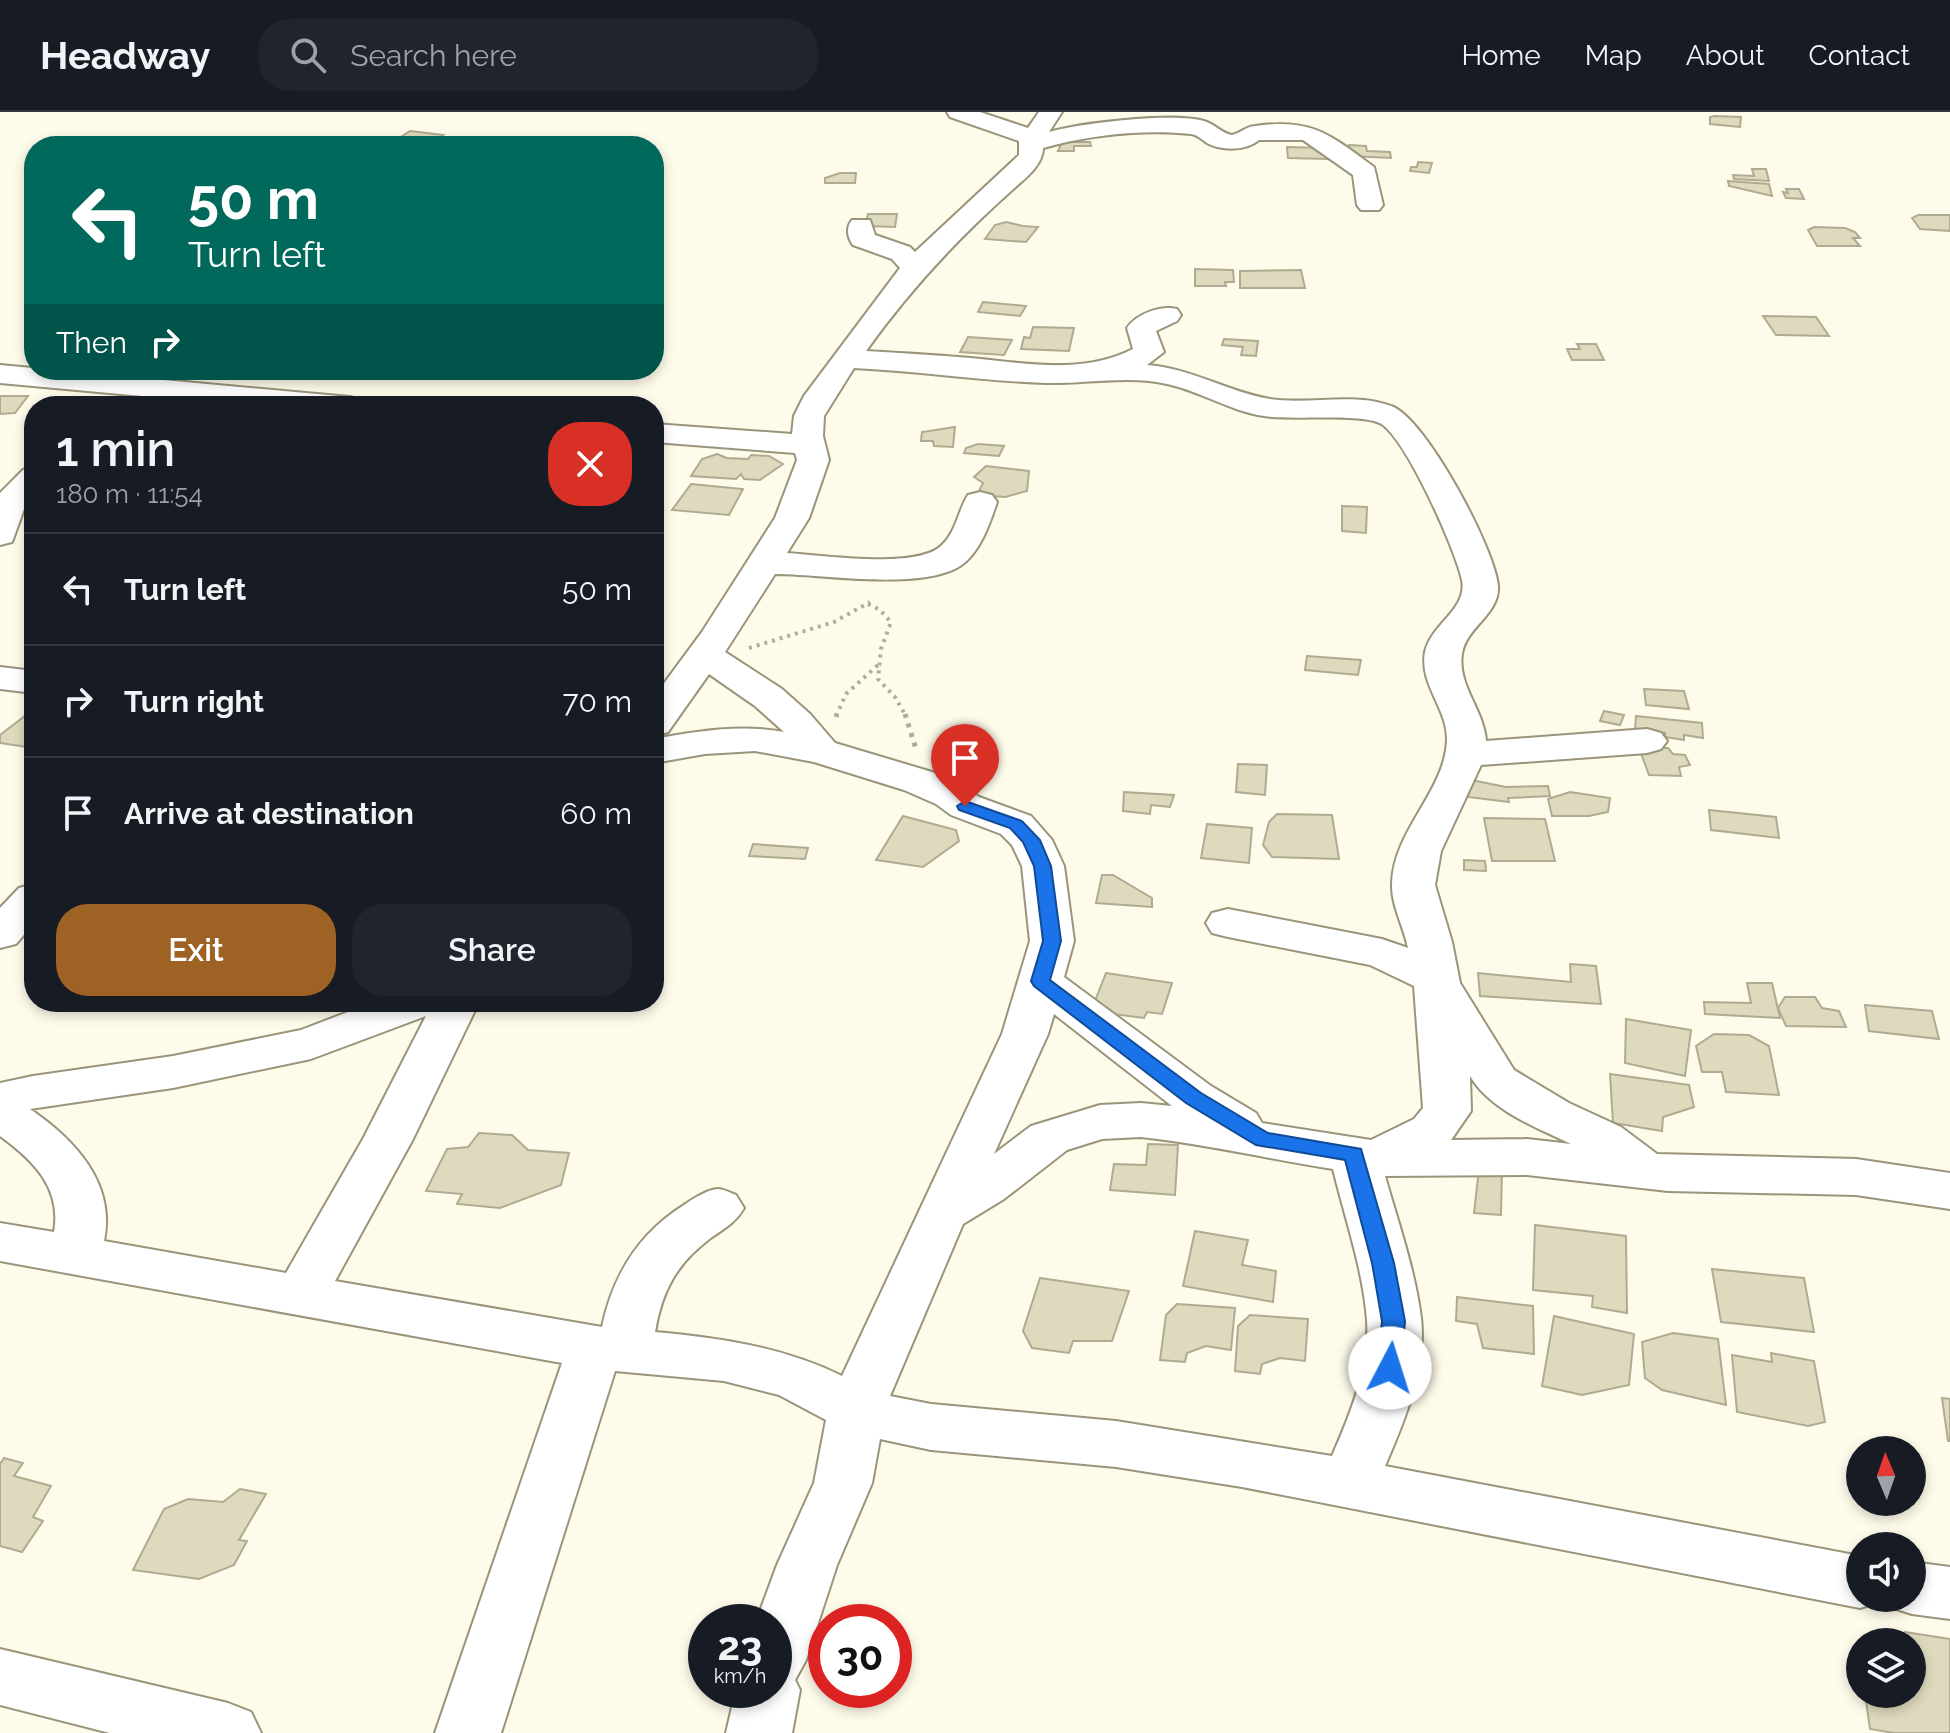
<!DOCTYPE html>
<html lang="en">
<head>
<meta charset="utf-8">
<style>
	body { margin:0; font-family:Raleway,sans-serif; background:#20242c; color:#f1f3f6; height:100vh; display:flex; flex-direction:column; font-size:30px; white-space:nowrap }
	* { box-sizing:border-box; margin:0 }
	p { font-size:26px; color:#9ea1a6 }
	.icon { flex:none; width:44px; height:44px; fill:none; stroke:currentColor; stroke-width:2; stroke-linecap:round; stroke-linejoin:round }
	.map { position:relative; flex:1; overflow:hidden }
	.details { position:absolute; left:24px; top:284px; width:640px; height:616px; display:flex; flex-direction:column; background:#171b24; border-radius:32px; box-shadow:0 4px 12px #0003 }
	.details>* { flex:none }
	.top-card { position:absolute; left:24px; top:24px; width:640px; height:244px; border-radius:32px; box-shadow:0 4px 12px #0003; background:#00695c; color:#fff; overflow:hidden }
	.needle { width:52px; rotate:358deg }
	.tools { position:absolute; left:1846px; top:1324px; display:grid; gap:16px }
	.tools a { display:grid; place-items:center; width:80px; height:80px; border-radius:50%; background:#171b24; box-shadow:0 4px 12px #0003; font-size:40px }
	.speed { position:absolute; left:688px; top:1492px; display:flex; gap:16px; font-size:40px; font-weight:700; text-align:center }
	.speed>* { display:grid; place-content:center; width:104px; height:104px; border-radius:50%; background:#171b24; box-shadow:0 4px 12px #0003; line-height:1 }
	.speed small { font-size:20px; font-weight:400 }
	.speed .limit { border:12px solid #d22; background:#fff; color:#111 }
	.pin { position:absolute; display:grid; place-items:center; width:68px; height:68px; color:#fff; margin:-82px -34px; border-radius:50% 50% 50% 0; rotate:-45deg; box-shadow:0 0 8px #0007 }
	.pin .icon { rotate:45deg }
	.me { position:absolute; width:88px; margin:-44px; rotate:5deg; stroke-linejoin:round; filter:drop-shadow(0 0 6px #0008) }
	.turn { display:flex; align-items:center; gap:28px; height:168px; padding:0 32px; font-size:36px }
	.turn .icon { width:104px; height:104px; stroke-width:2.5 }
	.turn b { display:block; font-size:56px; line-height:68px }
	.then { display:flex; align-items:center; height:76px; padding:0 32px; background:#0003; gap:16px; font-size:30px }
	.round { display:grid; place-items:center; flex:none; width:84px; height:84px; border-radius:32px; background:#20242c }
	.headline { display:flex; align-items:center; justify-content:space-between; height:136px; padding:0 32px }
	h1 { font-size:48px; font-weight:600; line-height:60px }
	.action { display:flex; gap:16px; margin-top:auto; padding:16px 32px }
	.action a { flex:1; height:92px; border-radius:32px; background:#9e6224; color:#fff; font-size:32px; font-weight:600; line-height:92px; text-align:center }
	.action a+a { background:#20242c; color:#f1f3f6 }
	ul { padding:0; list-style:none }
	li { display:flex; align-items:center; gap:24px; height:112px; padding:0 32px; border-top:2px solid #363941 }
	li div { flex:1 }
	li b { display:block; font-size:30px }
	li em { font-style:normal }
	header { display:flex; align-items:center; gap:48px; box-sizing:border-box; height:112px; padding:0 40px; background:#171b24; border-bottom:2px solid #363941 }
	header strong { font-size:38px }
	nav { display:flex; gap:44px; margin-inline-start:auto; font-size:28px }
	.search { width:560px; height:72px; background:#20242c; display:flex; align-items:center; gap:20px; box-sizing:border-box; padding:0 28px; border-radius:32px; color:#9ea1a6; font-size:30px }
	.map>svg:first-child { display:block }
	.building { fill:#dedabd; stroke:#b0ab90; stroke-width:2 }
	.lines { fill:none; stroke-linecap:round; stroke-linejoin:round }
	.minor-casing { stroke:#99947a; stroke-width:4 }
	.path-far1 { stroke:#aeac9d; stroke-width:4; stroke-dasharray:3 5; stroke-linecap:butt }
	.path { stroke:#aeac9d; stroke-width:5; stroke-dasharray:4 6; stroke-linecap:butt }
	.minor { fill:#fff; fill-rule:evenodd }
	.route { fill:#1a73e8; stroke:#114b97; stroke-width:2 }
</style>
</head>
<body>
<header>
<strong>Headway</strong>
<div class="search"><svg class="icon" aria-label="search" viewBox="0 0 24 24"><circle cx="10" cy="10" r="6"/><path d="M15 15l6 6"/></svg>Search here</div>
<nav><a>Home</a><a>Map</a><a>About</a><a>Contact</a></nav>
</header>
<div class="map">
<svg width="1950" height="1621" viewBox="0 0 1950 1621">
	<rect width="100%" height="100%" fill="#fefbea"/>
	<g class="building">
		<path d="M1715,4L1741,5L1740,15L1710,12V5Z"/>
		<path d="M410,19L443,23L425,34L393,30Z"/>
		<path d="M1062,30H1090L1091,34H1074V39H1058Z"/>
		<path d="M1349,33L1366,34L1367,39L1390,40L1391,46L1349,44Z"/>
		<path d="M1287,35L1325,36L1327,47L1288,46Z"/>
		<path d="M1418,50L1432,51L1429,61L1410,59L1411,55H1417Z"/>
		<path d="M1752,57H1766L1769,69L1734,67L1733,63L1754,64Z"/>
		<path d="M840,61H856L855,71H825V66Z"/>
		<path d="M1728,69L1769,72L1772,84L1729,74Z"/>
		<path d="M1786,77H1799L1804,87L1786,86L1783,80L1788,81Z"/>
		<path d="M868,102H897L895,115L865,114Z"/>
		<path d="M1918,103H1950V119L1920,117L1912,106Z"/>
		<path d="M1006,110L1023,114L1038,115L1026,130L985,127L995,113Z"/>
		<path d="M1814,115L1845,116L1855,120L1860,126H1853L1860,134H1817L1808,118Z"/>
		<path d="M1195,157L1233,158L1234,170H1225L1226,174H1195Z"/>
		<path d="M1301,158L1305,176H1240V159Z"/>
		<path d="M983,190L1026,194L1020,204L978,200Z"/>
		<path d="M1763,204L1816,205L1829,224L1776,223Z"/>
		<path d="M1033,215L1074,216L1069,239L1021,237L1024,225L1030,226Z"/>
		<path d="M968,225L1012,228L1004,243L960,240Z"/>
		<path d="M1224,227L1258,229L1256,244L1241,243L1243,235L1222,233Z"/>
		<path d="M1577,232H1596L1604,248H1572L1567,237H1580Z"/>
		<path d="M0,284H28L15,301L0,302Z"/>
		<path d="M955,315L953,335L934,334L933,329H921L922,320Z"/>
		<path d="M978,332L1004,334L999,344L964,341L966,336Z"/>
		<path d="M717,342L727,346L748,347L751,343L769,344L783,352L760,368L744,367L741,362L736,367L691,364L702,347Z"/>
		<path d="M986,354L1029,359L1027,379L1005,385L977,383L983,371L974,365Z"/>
		<path d="M691,372L743,377L729,403L672,398Z"/>
		<path d="M1342,394L1367,395L1366,421L1342,419Z"/>
		<path d="M1307,544L1361,548L1358,563L1305,558Z"/>
		<path d="M1644,577L1684,579L1689,597L1646,593Z"/>
		<path d="M34,597V636L0,631V623Z"/>
		<path d="M1604,599L1624,603L1620,613L1600,609Z"/>
		<path d="M1636,604L1702,611L1703,626L1684,623V628L1665,625V621L1635,618Z"/>
		<path d="M1639,636H1668L1673,642L1685,643L1690,653L1679,655L1681,664L1649,663Z"/>
		<path d="M1238,652L1267,653L1265,683L1236,680Z"/>
		<path d="M1471,668L1506,675L1548,674L1550,684L1508,686L1509,690L1468,685Z"/>
		<path d="M1124,680L1174,683L1170,695L1151,693L1150,702L1123,699Z"/>
		<path d="M1570,680L1610,686L1608,700L1589,704H1552L1548,687Z"/>
		<path d="M1709,698L1776,705L1779,726L1711,718Z"/>
		<path d="M1277,702L1332,703L1339,747L1272,745L1263,733L1269,710Z"/>
		<path d="M903,704L956,718L959,729L923,755L876,748Z"/>
		<path d="M1484,706L1545,707L1555,749H1492Z"/>
		<path d="M1207,712L1252,716L1249,751L1201,746Z"/>
		<path d="M753,732L808,736L805,747L749,744Z"/>
		<path d="M1464,748L1485,749L1486,759L1464,758Z"/>
		<path d="M1102,763H1113L1152,786V795L1096,791Z"/>
		<path d="M1570,852L1596,854L1601,892L1480,884L1478,861L1571,870Z"/>
		<path d="M1106,861L1172,871L1162,902L1147,900L1144,906L1105,901L1106,896L1093,894Z"/>
		<path d="M1747,871H1772L1780,906L1705,902L1704,890L1751,891Z"/>
		<path d="M1785,885H1815L1822,896L1839,899L1846,915L1786,914L1778,896Z"/>
		<path d="M1865,893L1932,899L1939,927L1869,919Z"/>
		<path d="M1626,907L1691,918L1685,964L1625,951Z"/>
		<path d="M1714,922L1749,923L1769,934L1779,983L1726,980L1722,960H1702L1696,934Z"/>
		<path d="M1610,962L1689,973L1694,995L1663,1005L1662,1019L1613,1011Z"/>
		<path d="M479,1021L512,1023L528,1038L569,1041L561,1073L500,1096L457,1092L462,1082L426,1079L447,1037L468,1035Z"/>
		<path d="M1148,1032L1178,1033L1175,1083L1110,1078L1114,1052L1146,1053Z"/>
		<path d="M1479,1057H1502L1501,1103L1474,1101Z"/>
		<path d="M1535,1113L1626,1124L1627,1201L1592,1195L1593,1184L1533,1178Z"/>
		<path d="M1195,1119L1248,1128L1242,1153L1276,1159L1273,1190L1183,1174Z"/>
		<path d="M1712,1157L1804,1166L1814,1220L1721,1210Z"/>
		<path d="M1040,1166L1129,1179L1112,1229H1073L1069,1241L1032,1236L1023,1219Z"/>
		<path d="M1457,1185L1533,1194L1534,1242L1483,1236L1477,1212L1456,1209Z"/>
		<path d="M1177,1192L1235,1196L1231,1238L1206,1234L1187,1241L1185,1250L1160,1248L1166,1203Z"/>
		<path d="M1250,1203L1308,1207L1305,1249L1280,1246L1262,1252L1260,1262L1235,1259L1238,1214Z"/>
		<path d="M1554,1204L1634,1222L1629,1273L1582,1283L1542,1274Z"/>
		<path d="M1673,1221L1718,1227L1726,1293L1662,1278L1645,1266L1642,1230Z"/>
		<path d="M1771,1241L1814,1249L1825,1310L1808,1314L1737,1300L1732,1243L1772,1250Z"/>
		<path d="M1942,1286L1950,1287V1329H1948Z"/>
		<path d="M4,1346L23,1351L14,1364L51,1374L33,1405L43,1409L22,1440L0,1434V1352Z"/>
		<path d="M240,1377L266,1382L239,1428L247,1429L234,1453L199,1467L133,1458L164,1397L188,1387L223,1390Z"/>
		<path d="M1905,1520L1950,1527V1621H1894L1870,1617L1865,1582H1912V1530H1894Z"/>
	</g>
	<g class="lines">
		<defs>
			<g id="minor">
				<path d="M947,0H980L1028,16L1039,0H1062L1049,20C1080,11 1174,0 1204,9C1215,12 1221,21 1232,23C1241,21 1245,15 1255,14C1313,6 1330,23 1374,55L1383,93L1379,98H1361L1357,93L1353,63L1303,28H1259C1246,39 1222,39 1207,31C1201,27 1198,23 1191,22C1143,17 1089,23 1043,36C1043,54 1023,68 1011,79C956,128 909,179 866,239C901,241 936,243 971,246C1026,251 1082,263 1133,237L1127,216C1136,202 1161,193 1177,197L1181,203L1177,209L1156,219L1164,240L1147,253C1191,256 1228,280 1270,287C1309,293 1354,280 1391,294C1425,305 1495,437 1498,474C1500,502 1466,515 1462,542C1457,573 1484,598 1486,629L1647,617L1661,621L1667,629L1661,637L1647,641L1481,653L1441,739L1435,773L1452,830L1460,871L1514,958L1569,991L1621,1015L1657,1042L1856,1047L1950,1061V1097L1856,1083L1668,1079L1527,1063L1385,1064C1398,1110 1415,1158 1421,1206C1427,1256 1404,1310 1385,1354L1860,1444V1486H1883L1882,1489L1860,1496L1242,1375L1116,1355L931,1338L880,1327L872,1371L837,1453L806,1548L795,1568L800,1578L792,1621H726L736,1578H774V1510H756L777,1453L814,1371L826,1308L779,1283L724,1269L615,1259L501,1621H435L562,1251L0,1149V1111L54,1120C62,1076 33,1048 0,1024V971L33,964L173,944L301,918L374,890H479L413,1027L335,1169L602,1215C613,1163 638,1122 684,1093C693,1087 706,1078 718,1077C723,1077 731,1081 736,1083L744,1096C735,1111 725,1116 712,1125C677,1151 662,1178 655,1220C721,1226 783,1235 842,1264L1002,922L1030,829L1022,754L1012,733L1001,722L951,703L936,692L904,678L814,650L755,639L705,642L654,651V627C698,619 740,612 784,620L755,594L709,562L668,620L654,624V585L702,520L775,406L797,348L795,341L654,330V312L792,322L794,304L804,284L900,156L892,147L853,133C847,125 846,115 852,108H870L875,123L910,135L915,140L1019,43V29L950,5ZM854,256C918,259 982,269 1046,271C1086,272 1127,263 1167,272C1200,279 1230,299 1264,304C1291,309 1366,300 1383,313C1408,332 1455,436 1462,468C1468,497 1431,512 1425,540C1419,572 1447,596 1447,627C1446,679 1393,718 1392,772C1391,793 1404,815 1408,836L1382,827L1228,797L1212,801L1206,811L1212,821L1228,825L1370,853L1414,874L1423,996L1414,1007L1371,1028L1262,1011L1256,1001L1211,974L1064,865L1074,829L1064,754L1052,728L1031,704L979,685L964,674L932,660L835,631L810,602L782,577L725,540L775,462C822,462 920,479 960,454C980,441 990,411 997,390L992,383L980,380L968,383C958,399 956,420 942,433C918,458 821,443 787,441L809,406L829,348L823,324L824,304ZM1054,902L1172,994L1141,991L1100,993L1031,1014L994,1042L1048,922ZM426,904L363,1027L286,1161L104,1129C116,1071 75,1028 30,997L173,976L311,947ZM1470,964C1490,998 1537,1016 1571,1032L1527,1027L1451,1028L1471,999ZM1141,1025C1206,1032 1268,1047 1333,1057C1345,1106 1363,1157 1367,1208C1370,1254 1350,1303 1332,1344L1116,1309L931,1292L890,1284L963,1112L1004,1087L1067,1038L1102,1027Z"/>
				<path d="M0,253L350,285L361,288L365,294H251L0,271Z"/>
				<path d="M34,355V382L24,397L12,430L0,433V381L23,358Z"/>
				<path d="M0,555L34,559V581L0,577Z"/>
				<path d="M34,772V811L16,832L0,836V796L19,776Z"/>
				<path d="M1912,1450L1950,1455V1507L1912,1502L1890,1495L1886,1486H1912Z"/>
				<path d="M0,1537L228,1591L251,1600L261,1621H110L0,1593Z"/>
			</g>
		</defs>
		<use href="#minor" class="minor-casing"/>
		<g class="path-far1">
			<path d="M868,492L880,498L891,510L881,537L878,567L895,585L906,604"/>
			<path d="M749,536L834,510L870,490"/>
			<path d="M836,604L846,582L878,553"/>
		</g>
		<g class="path">
			<path d="M905,602L916,637"/>
			<path d="M836,605L837,602"/>
		</g>
		<use href="#minor" class="minor"/>
	</g>
	<path class="route" d="M965,689L1022,709L1040,728L1051,754L1061,829L1050,868L1201,981L1268,1021L1361,1037L1394,1151L1405,1209L1401,1256L1398,1262L1390,1265L1382,1262L1378,1256L1382,1209L1372,1151L1345,1048L1256,1033L1186,991L1034,874L1031,869L1043,829L1034,754L1023,730L1010,716L959,698L957,694Z"/>
</svg>
<div class="tools">
<a><svg class="needle" viewBox="-14 -14 28 28"><path d="M0-13l5 13h-10z" fill="#e53935"/><path d="M0 13l5-13h-10z" fill="#9ea1a6"/></svg></a>
<a><svg class="icon" aria-label="sound" viewBox="0 0 24 24"><path d="M4 9h4l5-4v14l-5-4H4zM17 9q2 3 0 6"/></svg></a>
<a><svg class="icon" aria-label="layers" viewBox="0 0 24 24"><path d="M12 4l9 5-9 5-9-5zM3 14l9 5 9-5"/></svg></a>
</div>
<div class="speed"><div>23<small>km/h</small></div><div class="limit">30</div></div>
<div class="pin" style="left:965px;top:694px;background:#d93025"><svg class="icon" aria-label="arrive" viewBox="0 0 24 24"><path d="M6 21V4h12l-3 4 3 4H6"/></svg></div>
<svg class="me" style="left:1390px;top:1256px" viewBox="-20 -20 40 40"><circle r="19" fill="#fff"/><path d="M0-13L10 11 0 6-10 11z" fill="#1a73e8"/></svg>
<div class="top-card">
<div class="turn"><svg class="icon" aria-label="left" viewBox="0 0 24 24"><path d="M17 20v-9H6M10 6l-5 5 5 5"/></svg><div><b>50 m</b>Turn left</div></div>
<div class="then">Then<svg class="icon" aria-label="right" viewBox="0 0 24 24"><path d="M7 20v-9h11M14 6l5 5-5 5"/></svg></div>
</div>
<section class="details">
<div class="headline"><div><h1>1 min</h1><p>180 m · 11:54</p></div><a class="round" style="background:#d93025;color:#fff"><svg class="icon" aria-label="close" viewBox="0 0 24 24"><path d="M6 6l12 12M18 6L6 18"/></svg></a></div>
<ul>
<li><svg class="icon" aria-label="left" viewBox="0 0 24 24"><path d="M17 20v-9H6M10 6l-5 5 5 5"/></svg><div><b>Turn left</b></div><em>50 m</em></li>
<li><svg class="icon" aria-label="right" viewBox="0 0 24 24"><path d="M7 20v-9h11M14 6l5 5-5 5"/></svg><div><b>Turn right</b></div><em>70 m</em></li>
<li><svg class="icon" aria-label="arrive" viewBox="0 0 24 24"><path d="M6 21V4h12l-3 4 3 4H6"/></svg><div><b>Arrive at destination</b></div><em>60 m</em></li>
</ul>
<div class="action"><a>Exit</a><a>Share</a></div>
</section>
</div>
</body>
</html>
